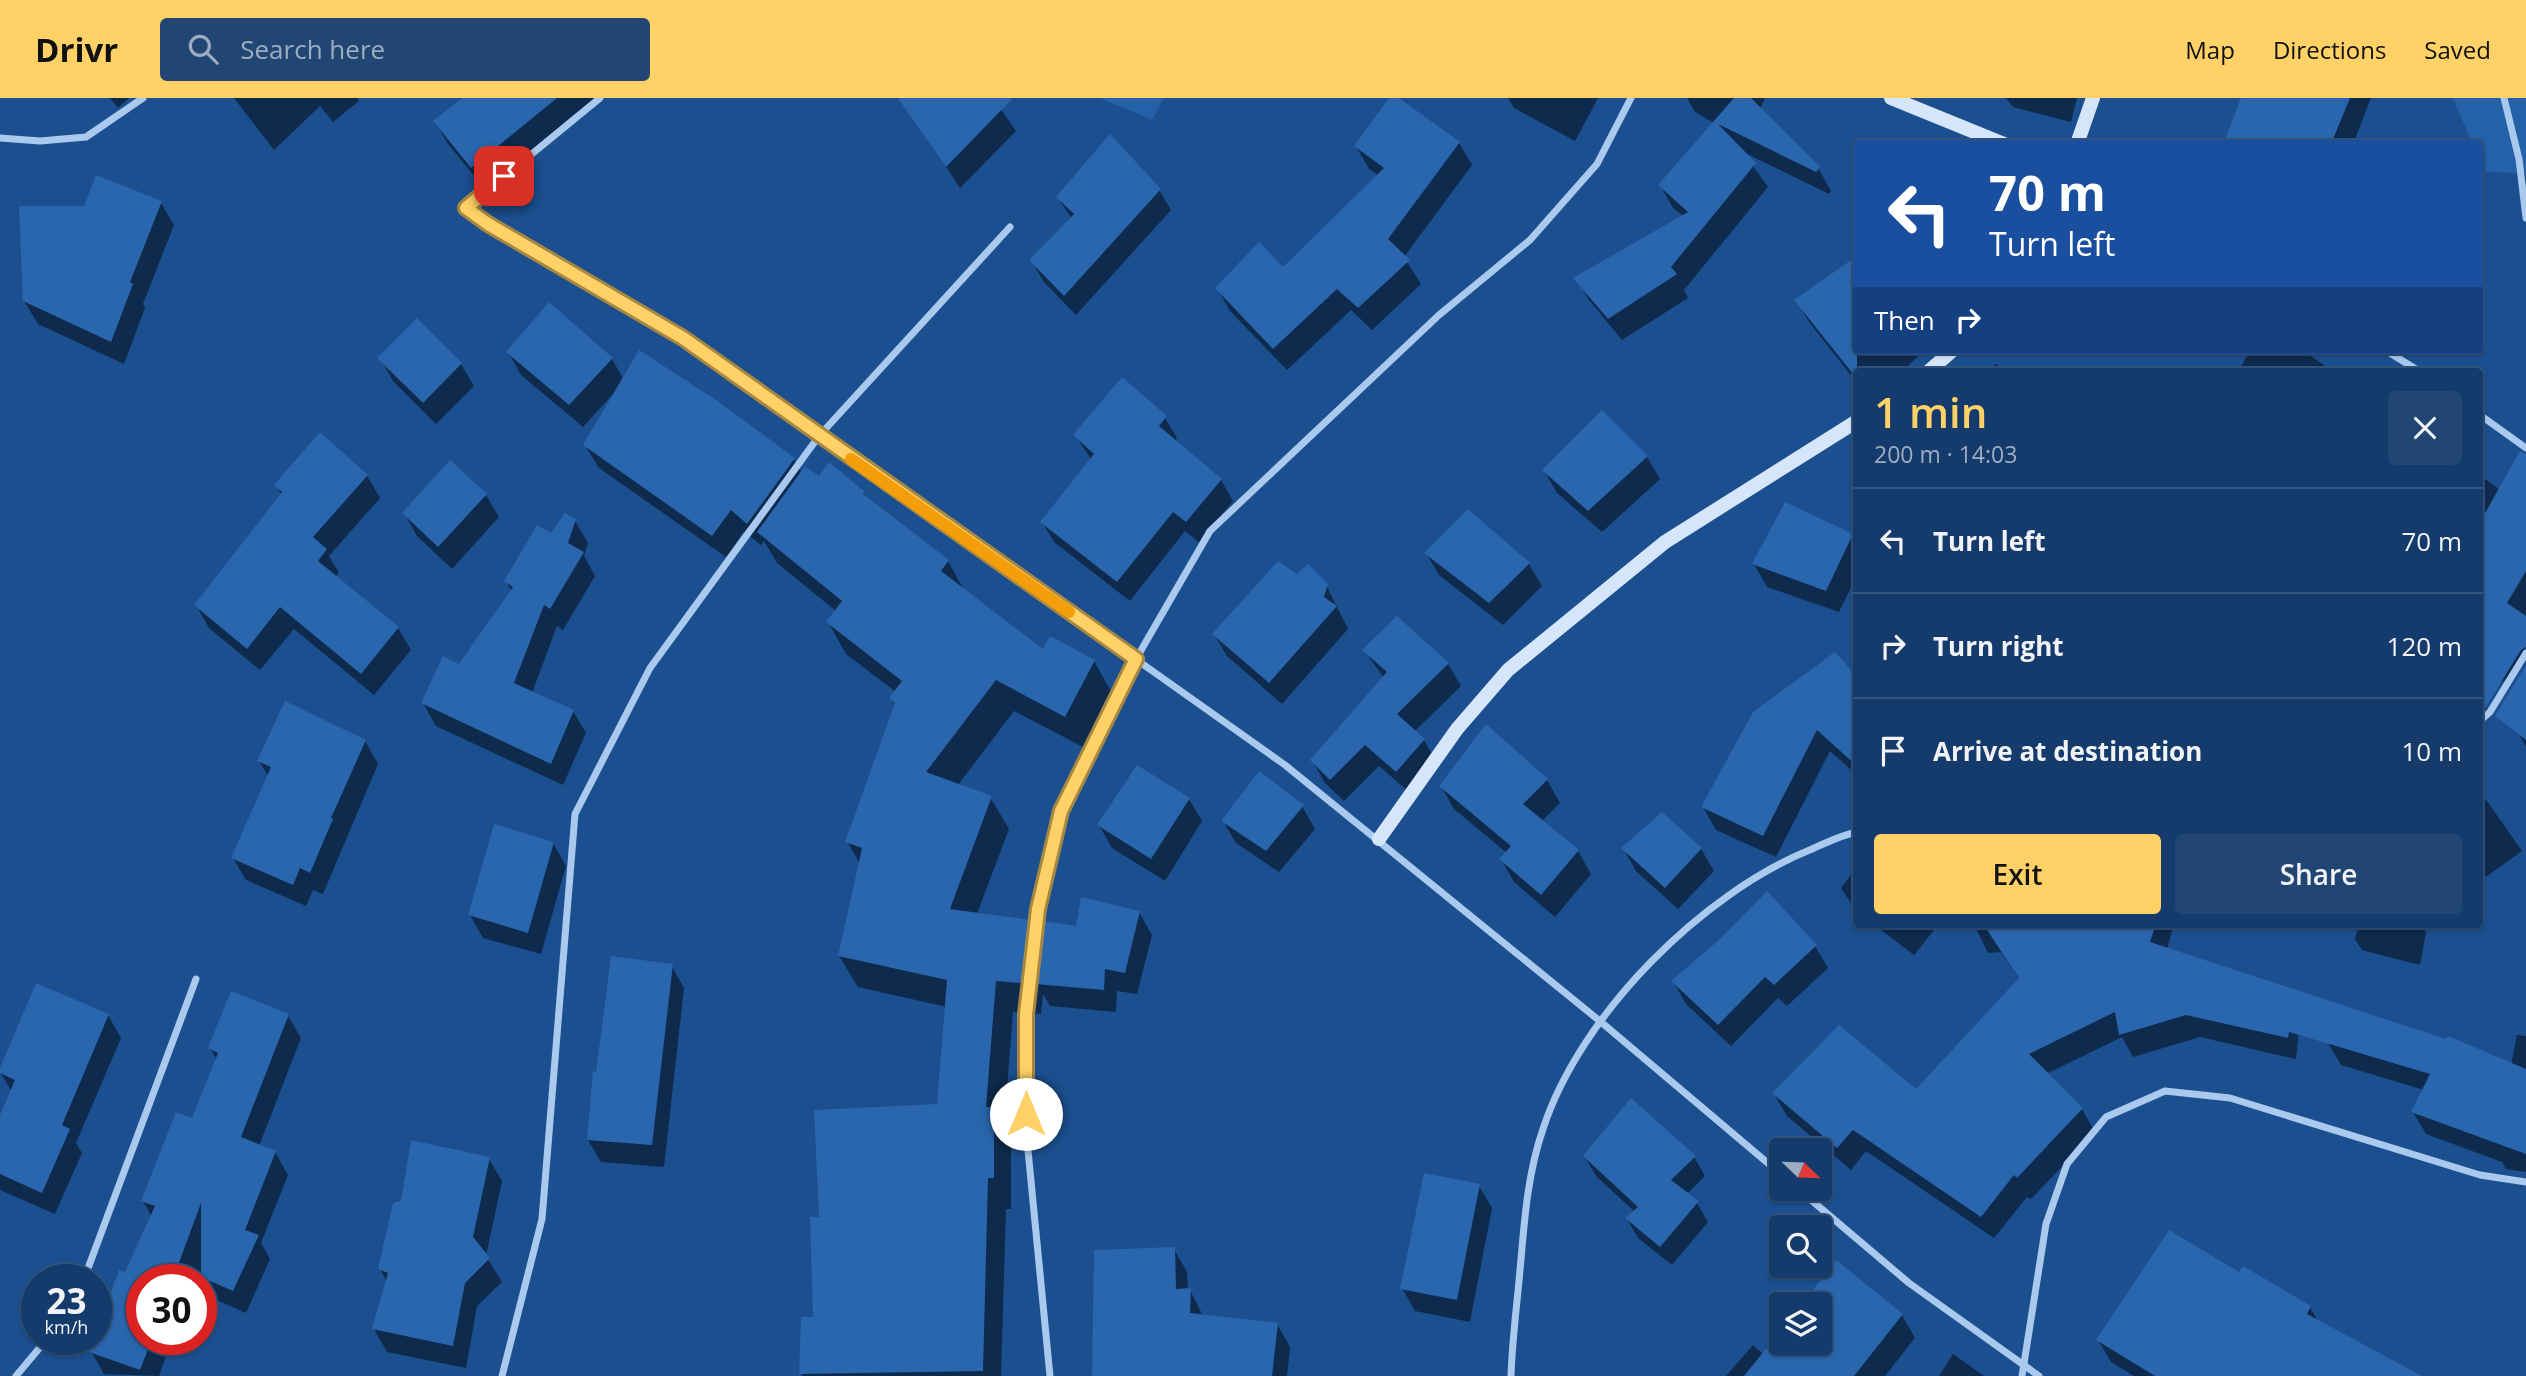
<!DOCTYPE html>
<html lang="en">
<head>
<meta charset="utf-8">
<style>
	body { margin:0; font-family:"Open Sans",sans-serif; background:#214673; color:#f1f3f6; height:100vh; display:flex; flex-direction:column; font-size:26px; white-space:nowrap }
	* { box-sizing:border-box; margin:0 }
	p { font-size:23px; color:#9dadc1 }
	.icon { flex:none; width:38px; height:38px; fill:none; stroke:currentColor; stroke-width:2; stroke-linecap:round; stroke-linejoin:round }
	.map { position:relative; flex:1; overflow:hidden }
	.drawer { position:absolute; left:1853px; top:270px; width:630px; height:560px; display:flex; flex-direction:column; background:#143b6b; border-radius:7px; box-shadow:0 2px 5px #0004,0 0 0 2px #33557e }
	.drawer>* { flex:none }
	.top-card { position:absolute; left:1853px; top:42px; width:630px; height:214px; border-radius:7px; box-shadow:0 2px 5px #0004,0 0 0 2px #33557e; background:#1a4fa0; color:#fff; overflow:hidden }
	.needle { width:46px; rotate:113deg }
	.tools { position:absolute; left:1769px; top:1040px; display:grid; gap:14px }
	.tools a { display:grid; place-items:center; width:63px; height:63px; border-radius:7px; background:#143b6b; box-shadow:0 2px 5px #0004,0 0 0 2px #33557e; font-size:35px }
	.speed { position:absolute; left:21px; top:1166px; display:flex; gap:14px; font-size:35px; font-weight:700; text-align:center }
	.speed>* { display:grid; place-content:center; width:91px; height:91px; border-radius:50%; background:#143b6b; box-shadow:0 2px 5px #0004,0 0 0 2px #33557e; line-height:1 }
	.speed small { font-size:18px; font-weight:400 }
	.speed .limit { border:10px solid #d22; background:#fff; color:#111 }
	.pin { position:absolute; display:grid; place-items:center; width:60px; height:60px; color:#fff; margin:-30px; border-radius:14px; box-shadow:0 4px 10px #0006 }
	.me { position:absolute; width:77px; margin:-38px; rotate:0deg; stroke-linejoin:round; filter:drop-shadow(0 0 5px #0008) }
	.turn { display:flex; align-items:center; gap:24px; height:147px; padding:0 21px; font-size:32px }
	.turn .icon { width:91px; height:91px; stroke-width:2.5 }
	.turn b { display:block; font-size:49px; line-height:60px }
	.then { display:flex; align-items:center; height:66px; padding:0 21px; background:#0003; gap:14px; font-size:26px }
	.round { display:grid; place-items:center; flex:none; width:74px; height:74px; border-radius:7px; background:#214673 }
	.overview { display:flex; align-items:center; justify-content:space-between; height:119px; padding:0 21px }
	h1 { font-size:42px; font-weight:600; line-height:52px; color:#ffd166 }
	.action { display:flex; gap:14px; margin-top:auto; padding:14px 21px }
	.action a { flex:1; height:80px; border-radius:7px; background:#ffd166; color:#111; font-size:28px; font-weight:600; line-height:80px; text-align:center }
	.action a+a { background:#214673; color:#f1f3f6 }
	ul { padding:0; list-style:none }
	li { display:flex; align-items:center; gap:21px; height:105px; padding:0 21px; border-top:2px solid #33557e }
	li div { flex:1 }
	li b { display:block; font-size:26px }
	li em { font-style:normal }
	header { display:flex; align-items:center; gap:42px; box-sizing:border-box; height:98px; padding:0 35px; background:#ffd166; color:#111 }
	header strong { font-size:33px }
	nav { display:flex; gap:38px; margin-inline-start:auto; font-size:24px }
	.search { width:490px; height:63px; background:#214673; display:flex; align-items:center; gap:18px; box-sizing:border-box; padding:0 24px; border-radius:7px; color:#9dadc1; font-size:26px }
	.map>svg:first-child { display:block }
	.green { fill:#2461a8 }
	.shadow { fill:#0007 }
	.building { fill:#2a66ad }
	.lines { fill:none; stroke-linecap:round; stroke-linejoin:round }
	.street { stroke:#a9c9ee; stroke-width:7 }
	.secondary { stroke:#d6e6fa; stroke-width:14 }
	.route-casing { stroke:#a68842; stroke-width:18 }
	.route { stroke:#ffd166; stroke-width:12 }
	.slow { stroke:#f59e0b; stroke-width:12 }
</style>
</head>
<body>
<header>
<strong>Drivr</strong>
<div class="search"><svg class="icon" aria-label="search" viewBox="0 0 24 24"><circle cx="10" cy="10" r="6"/><path d="M15 15l6 6"/></svg>Search here</div>
<nav><a>Map</a><a>Directions</a><a>Saved</a></nav>
</header>
<div class="map">
<svg width="2526" height="1278" viewBox="0 0 2526 1278">
	<rect width="100%" height="100%" fill="#1b4f8f"/>
	<g class="green">
		<path d="M1100,0H1164L1152,22Z"/>
		<path d="M2453,0H2526V75L2484,74L2480,63V46L2472,45Z"/>
	</g>
	<g class="shadow">
		<path d="M110,0H129L118,10Z"/>
		<path d="M234,0H357L359,3L333,24L320,8L274,52Z"/>
		<path d="M465,0H598L485,91L448,46L435,24Z"/>
		<path d="M921,0H993L1016,33L960,90L908,11Z"/>
		<path d="M1391,0H1396L1459,45L1472,67L1404,159L1421,186L1372,232L1351,212L1287,272L1230,213L1217,190L1283,171L1379,78L1369,71L1356,48Z"/>
		<path d="M1508,0H1598L1575,43L1514,10Z"/>
		<path d="M1687,0H1765L1760,11L1818,70L1831,93L1829,96L1743,54L1768,89L1684,192L1688,200L1622,242L1589,202L1576,180L1683,118L1673,110L1660,87L1714,25L1695,14Z"/>
		<path d="M2006,0H2077L2071,24L2013,9Z"/>
		<path d="M2243,0H2371L2353,46H2226Z"/>
		<path d="M1159,92L1171,112L1076,217L1043,183L1032,163L1072,121L1058,100Z"/>
		<path d="M161,105L174,127L143,206L145,210L124,266L38,226L24,203L85,110Z"/>
		<path d="M1796,202L1857,252H1924L1903,273H1857V285L1809,224Z"/>
		<path d="M2251,252H2302L2333,273H2238Z"/>
		<path d="M508,254L612,261L624,282L794,362L802,375L864,395L868,402L948,463L965,494L1044,554L1094,563L1112,595L1083,649L1014,613L958,687L990,699L1009,731L977,816L1030,823L1042,845L1077,830L1139,814L1152,837L1137,896L1117,893L1116,914L1050,908L1043,896L1041,916L1013,914L1004,1030L1011,1042V1111H1006L1001,1278H802L801,1275L815,1220L820,1121L939,1008L947,909L858,889L839,858L860,766L847,743L896,608L891,600L896,594L846,556L828,524L836,513L777,465L764,443L761,447L744,433L726,459L599,370L585,347L615,294L583,329L521,277Z"/>
		<path d="M380,260L461,266L474,288L436,326L393,283Z"/>
		<path d="M1995,266L2007,273H1991Z"/>
		<path d="M1165,320L1177,340L1175,343L1221,382L1233,403L1199,444L1185,433L1130,503L1054,444L1042,424L1091,361L1075,337Z"/>
		<path d="M1647,359L1660,381L1602,434L1557,395L1544,372Z"/>
		<path d="M2480,377L2500,392L2526,388V562L2491,594L2480,586Z"/>
		<path d="M367,378L380,400L329,458L339,475L335,479L398,530L411,552L374,597L294,531L260,572L209,530L196,507L281,396L276,387Z"/>
		<path d="M486,397L499,419L452,471L417,438L404,415Z"/>
		<path d="M575,423L588,445L584,458L595,478L563,532L557,528L532,595L573,613L586,635L563,687L436,628L423,605L460,568L512,494L506,483L551,437Z"/>
		<path d="M1852,437L1857,445V477L1839,514L1767,489L1754,466Z"/>
		<path d="M1426,455L1529,466L1542,488L1503,527L1439,477Z"/>
		<path d="M1326,487L1348,531L1282,606L1227,558L1214,536Z"/>
		<path d="M1364,552L1448,566L1461,588L1414,634L1424,642L1437,665L1410,695L1379,668L1344,703L1325,685L1312,662L1384,580Z"/>
		<path d="M1857,581V677L1830,653L1776,759L1716,732L1703,709Z"/>
		<path d="M2526,608V649L2517,633Z"/>
		<path d="M1486,629L1547,682L1560,705L1541,724L1578,753L1591,776L1555,819L1514,784L1501,761L1507,755L1454,711L1441,688Z"/>
		<path d="M365,643L378,666L323,796L313,792L306,808L246,782L233,760L269,679L259,663Z"/>
		<path d="M2480,693L2522,753L2480,783Z"/>
		<path d="M1189,701L1202,723L1165,783L1112,750L1099,727Z"/>
		<path d="M1302,708L1315,731L1279,774L1236,745L1223,723Z"/>
		<path d="M553,745L566,768L541,856L483,840L470,817Z"/>
		<path d="M1623,750L1701,751L1714,773L1678,811L1636,773Z"/>
		<path d="M1857,769V814L1841,790Z"/>
		<path d="M1873,826H1939L1914,857Z"/>
		<path d="M1974,826H2174L2167,851L2301,913L2296,961L2200,939L2133,959L2122,939L2046,976L2082,1011L2095,1034L2031,1101L2027,1099L1994,1140L1866,1053L1851,1072L1787,1018L1774,996L1916,994L2020,882L2001,854L1988,855Z"/>
		<path d="M2212,826H2231L2227,830Z"/>
		<path d="M2359,826H2421L2426,835L2420,867L2362,852L2355,841Z"/>
		<path d="M1815,848L1828,870L1787,908L1778,900L1731,948L1686,906L1673,883Z"/>
		<path d="M671,867L684,890L664,1069L601,1064L588,1042Z"/>
		<path d="M108,917L121,940L76,1045L82,1055L55,1116L0,1092V1022L12,994L0,974Z"/>
		<path d="M288,918L301,940L259,1048L275,1054L288,1077L261,1145L270,1161L246,1215L217,1202L212,1214L201,1209V1181H142V1241H172L159,1278L104,1276L91,1253L152,1119L143,1103L193,1022L217,962L210,950Z"/>
		<path d="M2517,937L2526,938V1074L2506,1071L2502,1064L2426,1036L2413,1014L2424,992L2341,967L2328,945L2511,967Z"/>
		<path d="M1585,1059H1694L1705,1078L1687,1096L1697,1105L1708,1124L1672,1167L1638,1140L1627,1121L1635,1114L1596,1078Z"/>
		<path d="M489,1061L502,1083L486,1158L502,1184L477,1208L466,1270L387,1254L374,1231L387,1184L380,1171L403,1105Z"/>
		<path d="M1479,1088L1492,1110L1470,1224L1415,1213L1402,1190Z"/>
		<path d="M1174,1151L1187,1174L1188,1192H1190L1203,1218L1277,1226L1290,1249L1287,1278H1094Z"/>
		<path d="M1837,1164L1902,1217L1915,1240L1885,1278H1726L1753,1247L1764,1257L1782,1244H1820Z"/>
		<path d="M2239,1177L2310,1209L2318,1224L2416,1278H2134L2111,1264L2098,1242Z"/>
		<path d="M1953,1256L1984,1278H1939Z"/>
	</g>
	<g class="building">
		<path d="M462,0H557L471,70L433,23Z"/>
		<path d="M898,0H1013L946,69Z"/>
		<path d="M1389,0H1399L1460,44L1388,141L1410,162L1358,210L1337,191L1273,251L1215,190L1259,144L1283,169L1384,70L1354,48Z"/>
		<path d="M1734,0H1751L1820,69L1816,74L1718,26L1756,65L1671,169L1677,176L1608,221L1573,180L1688,114L1658,87Z"/>
		<path d="M2241,0H2350L2331,46H2223Z"/>
		<path d="M1110,36L1161,91L1064,198L1029,162L1074,116L1056,99Z"/>
		<path d="M96,77L162,103L130,184L133,186L111,244L23,203L19,108H84Z"/>
		<path d="M1857,158V281L1794,202Z"/>
		<path d="M549,204L613,260L569,307L506,254Z"/>
		<path d="M417,220L462,265L423,305L377,260Z"/>
		<path d="M639,252L716,302L795,360L747,426L731,412L712,438L583,347Z"/>
		<path d="M1122,279L1167,318L1159,328L1222,381L1186,424L1173,414L1117,484L1040,424L1094,356L1073,337Z"/>
		<path d="M1602,312L1648,358L1588,413L1542,372Z"/>
		<path d="M320,334L368,377L313,439L327,451L318,463L399,529L361,576L280,509L247,551L194,507L282,394L274,387Z"/>
		<path d="M2520,353L2526,356V473L2507,505L2526,518V549L2521,552L2485,610L2480,606V424Z"/>
		<path d="M450,362L487,396L438,449L402,415Z"/>
		<path d="M829,364L865,394L863,396L949,462L941,473L1043,551L1050,538L1095,562L1065,619L996,582L926,674L992,698L950,811L1031,822L1023,885L996,883L986,1009H994V1080H988L983,1273L799,1276L801,1219H813L810,1119H819L814,1012L937,1006L947,882L838,858L862,750L845,744L895,605L889,600L902,583L826,524L842,503L757,434L805,368L819,378Z"/>
		<path d="M1785,404L1853,436L1826,493L1752,466Z"/>
		<path d="M1468,411L1530,465L1489,505L1424,455Z"/>
		<path d="M565,415L576,421L568,445L584,454L550,511L544,507L514,585L574,612L551,666L421,605L443,558L459,566L513,489L504,483L537,427L551,435Z"/>
		<path d="M1278,463L1297,476L1308,466L1328,486L1324,499L1337,508L1269,585L1212,536Z"/>
		<path d="M1397,518L1449,565L1397,616L1425,641L1396,674L1365,647L1330,682L1310,662L1387,574L1362,552Z"/>
		<path d="M1835,554L1857,578V668L1817,632L1763,738L1701,709L1753,614Z"/>
		<path d="M2526,567V642L2495,618Z"/>
		<path d="M285,603L366,642L331,720L333,721L310,775L300,770L293,787L231,760L271,669L257,663Z"/>
		<path d="M1486,626L1548,681L1523,706L1579,752L1541,797L1499,761L1511,748L1439,688Z"/>
		<path d="M1137,667L1190,700L1151,761L1097,727Z"/>
		<path d="M1259,673L1304,707L1266,753L1221,723Z"/>
		<path d="M1662,714L1702,750L1665,790L1621,750Z"/>
		<path d="M494,726L554,744L528,835L468,817Z"/>
		<path d="M1767,793L1817,847L1774,887L1765,879L1718,927L1671,883L1720,841Z"/>
		<path d="M1081,799L1140,813L1125,875L1105,871L1104,892L1036,886L1043,823L1076,828Z"/>
		<path d="M1983,826H2156L2150,844L2446,941L2448,938L2526,971V1056L2411,1014L2430,976L2289,934L2288,940L2186,917L2119,937L2115,914L2029,956L2083,1010L2017,1080L2014,1077L1981,1119L1853,1032L1837,1050L1772,995L1839,927L1916,991L2019,880Z"/>
		<path d="M611,858L673,866L652,1047L587,1042L593,973L596,974Z"/>
		<path d="M36,885L109,916L62,1027L70,1031L42,1095L0,1076V1017L15,982L0,975V970Z"/>
		<path d="M231,893L289,916L241,1039L276,1053L245,1132L259,1137L233,1193L201,1179V1105L173,1181H142V1241H152L140,1272L89,1254L119,1172L125,1174L155,1108L141,1103L176,1014L192,1020L218,955L208,950Z"/>
		<path d="M1631,1000L1696,1058L1671,1082L1699,1103L1660,1149L1625,1120L1638,1109L1583,1058Z"/>
		<path d="M411,1042L490,1059L473,1139L490,1160L465,1185L453,1248L372,1231L388,1175L378,1171L393,1105L401,1103Z"/>
		<path d="M1424,1075L1480,1086L1457,1202L1400,1191Z"/>
		<path d="M2169,1132L2239,1174L2243,1168L2311,1208L2307,1216L2422,1278H2155L2096,1242Z"/>
		<path d="M1175,1149L1176,1191L1191,1190L1190,1215L1278,1225L1272,1278H1092L1094,1152Z"/>
		<path d="M1836,1162L1903,1216L1854,1278H1744L1782,1231V1244H1820V1206H1802Z"/>
	</g>
	<g class="lines">
		<g class="street">
			<path d="M600,0L466,110L683,240L1285,667L1601,924L1782,1077"/>
			<path d="M2504,0L2519,61L2526,120"/>
			<path d="M0,40L40,43L86,39L143,0"/>
			<path d="M2385,252L2419,273"/>
			<path d="M2480,317L2526,350"/>
			<path d="M2480,623L2490,614L2526,555"/>
			<path d="M1797,1090L1909,1185L2039,1278"/>
			<path d="M84,1181L196,881"/>
			<path d="M16,1278L47,1241"/>
			<path d="M502,1278L542,1121L575,716L650,570L819,338L1010,129"/>
			<path d="M1050,1278L1027,1042L1026,916L1038,811L1061,713L1136,561L1210,433L1439,217L1530,142L1597,66L1631,0"/>
			<path d="M1511,1278C1512,1246 1516,1214 1519,1183C1524,1131 1526,1080 1543,1031C1580,917 1702,795 1812,751C1826,745 1841,737 1857,734"/>
			<path d="M2022,1278L2046,1126L2067,1066L2106,1019L2165,993L2230,1000L2480,1077L2526,1084"/>
		</g>
		<g class="secondary">
			<path d="M1891,0L2004,46"/>
			<path d="M2077,46L2093,0"/>
			<path d="M1929,273L1953,252"/>
			<path d="M1379,741L1457,631L1508,572L1665,444L1857,323"/>
		</g>
	</g>
	<g class="lines">
		<defs>
			<path id="route" d="M504,78L466,110L488,126L683,240L1136,561L1061,713L1038,811L1029,890L1026,916V1016"/>
		</defs>
		<use href="#route" class="route-casing"/>
		<use href="#route" class="route"/>
		<path class="slow" d="M851,361L1069,514"/>
	</g>
</svg>
<div class="tools">
<a><svg class="needle" viewBox="-14 -14 28 28"><path d="M0-13l5 13h-10z" fill="#e53935"/><path d="M0 13l5-13h-10z" fill="#9dadc1"/></svg></a>
<a><svg class="icon" aria-label="search" viewBox="0 0 24 24"><circle cx="10" cy="10" r="6"/><path d="M15 15l6 6"/></svg></a>
<a><svg class="icon" aria-label="layers" viewBox="0 0 24 24"><path d="M12 4l9 5-9 5-9-5zM3 14l9 5 9-5"/></svg></a>
</div>
<div class="speed"><div>23<small>km/h</small></div><div class="limit">30</div></div>
<div class="pin" style="left:504px;top:78px;background:#d93025"><svg class="icon" aria-label="arrive" viewBox="0 0 24 24"><path d="M6 21V4h12l-3 4 3 4H6"/></svg></div>
<svg class="me" style="left:1026px;top:1016px" viewBox="-20 -20 40 40"><circle r="19" fill="#fff"/><path d="M0-13L10 11 0 6-10 11z" fill="#ffd166"/></svg>
<div class="top-card">
<div class="turn"><svg class="icon" aria-label="left" viewBox="0 0 24 24"><path d="M17 20v-9H6M10 6l-5 5 5 5"/></svg><div><b>70 m</b>Turn left</div></div>
<div class="then">Then<svg class="icon" aria-label="right" viewBox="0 0 24 24"><path d="M7 20v-9h11M14 6l5 5-5 5"/></svg></div>
</div>
<section class="drawer">
<div class="overview"><div><h1>1 min</h1><p>200 m · 14:03</p></div><a class="round"><svg class="icon" aria-label="close" viewBox="0 0 24 24"><path d="M6 6l12 12M18 6L6 18"/></svg></a></div>
<ul>
<li><svg class="icon" aria-label="left" viewBox="0 0 24 24"><path d="M17 20v-9H6M10 6l-5 5 5 5"/></svg><div><b>Turn left</b></div><em>70 m</em></li>
<li><svg class="icon" aria-label="right" viewBox="0 0 24 24"><path d="M7 20v-9h11M14 6l5 5-5 5"/></svg><div><b>Turn right</b></div><em>120 m</em></li>
<li><svg class="icon" aria-label="arrive" viewBox="0 0 24 24"><path d="M6 21V4h12l-3 4 3 4H6"/></svg><div><b>Arrive at destination</b></div><em>10 m</em></li>
</ul>
<div class="action"><a>Exit</a><a>Share</a></div>
</section>
</div>
</body>
</html>
